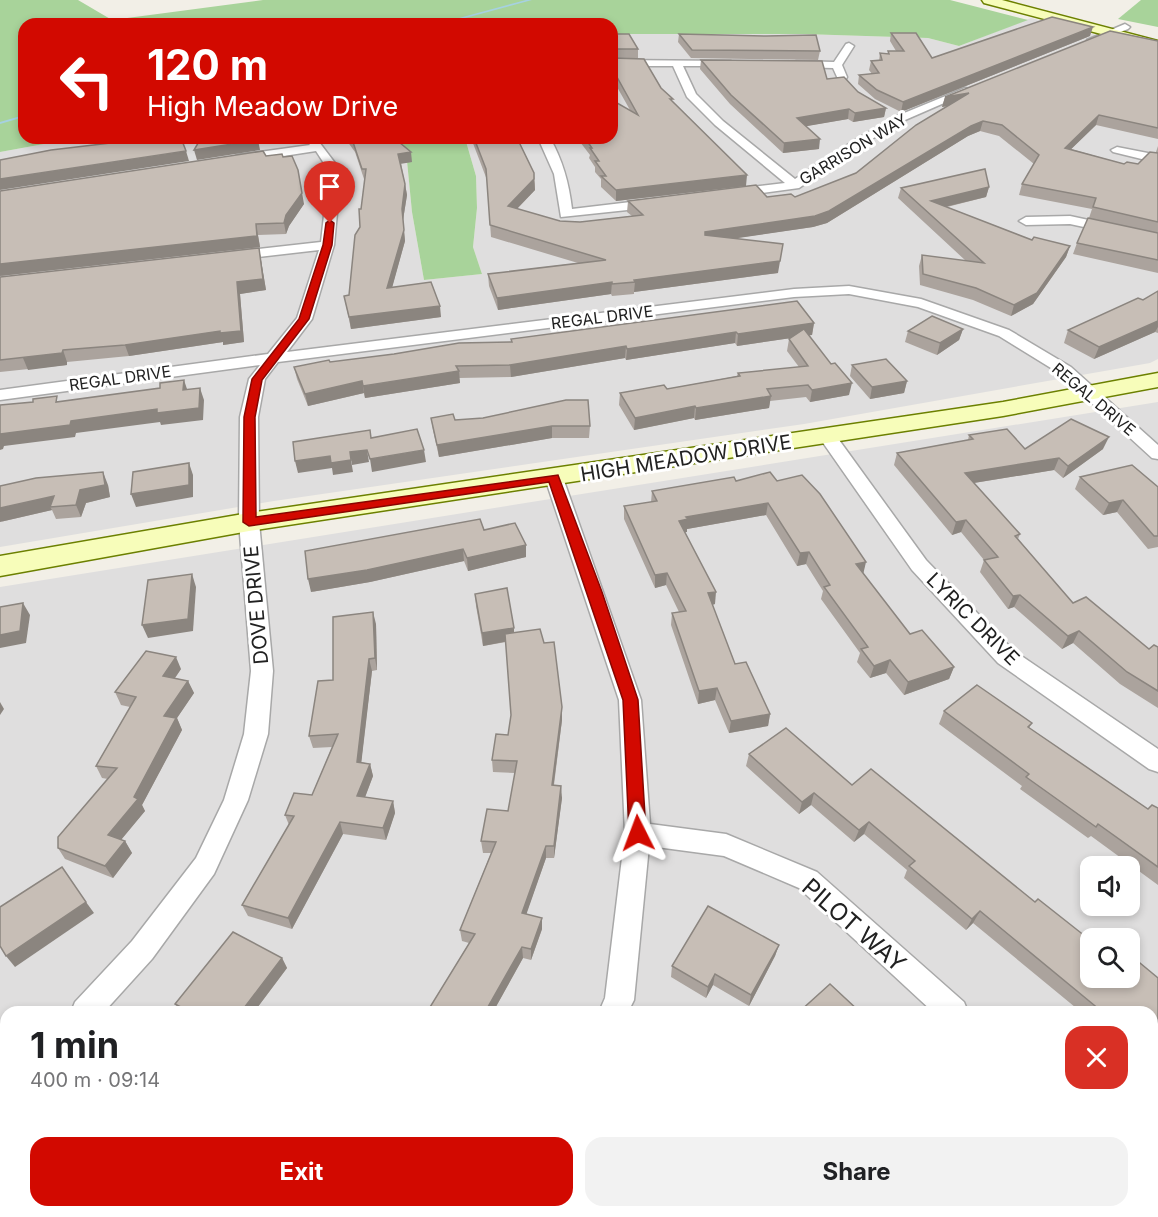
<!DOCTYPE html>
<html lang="en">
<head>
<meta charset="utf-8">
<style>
	body { margin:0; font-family:Inter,sans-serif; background:#f2f2f2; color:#202124; height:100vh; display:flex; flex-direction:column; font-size:22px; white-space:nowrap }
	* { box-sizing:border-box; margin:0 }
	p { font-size:20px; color:#757577 }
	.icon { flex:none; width:33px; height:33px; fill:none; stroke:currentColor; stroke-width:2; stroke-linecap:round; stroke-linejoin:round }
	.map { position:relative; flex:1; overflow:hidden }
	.sheet { position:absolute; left:0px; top:1006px; width:1158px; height:212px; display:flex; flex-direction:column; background:#fff; border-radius:18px 18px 0 0; box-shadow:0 3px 9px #0003 }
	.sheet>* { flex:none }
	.guide { position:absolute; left:18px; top:18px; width:600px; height:126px; border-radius:18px; box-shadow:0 3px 9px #0003; background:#d20900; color:#fff; overflow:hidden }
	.tools { position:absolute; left:1080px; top:856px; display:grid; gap:12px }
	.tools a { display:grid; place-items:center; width:60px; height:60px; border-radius:12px; background:#fff; box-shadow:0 3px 9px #0003; font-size:30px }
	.pin { position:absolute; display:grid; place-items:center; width:51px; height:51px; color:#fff; margin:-62px -26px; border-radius:50% 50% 50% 0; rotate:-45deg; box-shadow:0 0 6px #0007 }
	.pin .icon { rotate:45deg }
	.me { position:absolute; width:66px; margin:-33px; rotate:357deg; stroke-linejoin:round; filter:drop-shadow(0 0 4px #0008) }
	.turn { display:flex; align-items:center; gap:21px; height:126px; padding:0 30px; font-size:27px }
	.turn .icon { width:78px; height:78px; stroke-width:2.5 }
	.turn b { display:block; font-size:42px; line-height:51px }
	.round { display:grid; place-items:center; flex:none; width:63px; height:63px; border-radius:18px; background:#f2f2f2 }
	.summary { display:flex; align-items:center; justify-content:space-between; height:102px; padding:0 30px }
	h1 { font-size:36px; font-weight:700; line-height:45px }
	.cta { display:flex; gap:12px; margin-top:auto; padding:12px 30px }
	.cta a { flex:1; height:69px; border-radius:18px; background:#d20900; color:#fff; font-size:24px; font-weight:700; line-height:69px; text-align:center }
	.cta a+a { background:#f2f2f2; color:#202124 }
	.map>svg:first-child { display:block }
	.residential { fill:#dfdede; fill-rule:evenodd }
	.forest { fill:#a8d39a }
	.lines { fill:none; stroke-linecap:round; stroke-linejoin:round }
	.stream { fill:#a6d1e1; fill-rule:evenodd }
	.street-casing { stroke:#a8a8a8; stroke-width:3 }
	.secondary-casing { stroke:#6c8000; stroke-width:3 }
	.street { fill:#fff; fill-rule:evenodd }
	.secondary { fill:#f7fdba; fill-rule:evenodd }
	.wall { fill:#aba39d }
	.shaded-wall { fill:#8b857f }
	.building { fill:#c7beb6; stroke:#8b857f; stroke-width:1.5 }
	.route { fill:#d20900; stroke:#880600; stroke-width:1.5 }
	.labels { text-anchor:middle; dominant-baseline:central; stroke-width:6; stroke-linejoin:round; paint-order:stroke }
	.far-street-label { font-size:16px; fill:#212121; stroke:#fff }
	.street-label { font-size:20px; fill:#212121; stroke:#fff }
	.near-street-label { font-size:24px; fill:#212121; stroke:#fff }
</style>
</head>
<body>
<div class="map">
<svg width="1158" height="1217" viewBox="0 0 1158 1217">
	<rect width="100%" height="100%" fill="#f2efe7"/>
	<g class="residential">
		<path d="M1031,18L1158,51V359L1150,363L804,424L274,501L0,547V152L77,138H395L407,161L412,212L424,280L482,274L473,247L477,208L476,176L465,138H612V34H803L928,38L959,46Z"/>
		<path d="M1158,402V1217H0V587ZM1090,867H1130V906H1090ZM1090,939H1130V978H1090ZM6,1012H1152V1212H6Z"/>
	</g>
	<g class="forest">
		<path d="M0,0H78L112,20L263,0H950L1028,20L959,46L928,38L803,34H612V24H24V138H77L0,152Z"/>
		<path d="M1141,0H1158V27L1118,19Z"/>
		<path d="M395,138H465L476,176L477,208L473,247L482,274L424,280L412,212L407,161Z"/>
	</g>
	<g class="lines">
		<g class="stream">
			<path d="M526,0H532L443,24H437Z"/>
			<path d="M24,115V117L0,124V122Z"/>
		</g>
		<defs>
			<g id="street">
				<path d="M1125,24L1130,27L1128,29L1095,42L1087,40Z"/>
				<path d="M849,43L854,46L842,65L847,77L846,79H838L833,68L796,67L791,64L796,61L834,62L846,44Z"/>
				<path d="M612,60L731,61L733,63L728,66H683L696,94L723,121L795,179L855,140L897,116L965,88L974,90L905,120L863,144L799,188L731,197L725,193L727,190L785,183L715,125L687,97L673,66H612Z"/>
				<path d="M304,138H316L341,171L334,245L312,319L287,352L794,289L849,286L921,299L1009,330L1071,367L1158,445V459L1152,458L1059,373L999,336L918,307L849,294L794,297L278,362L265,379L258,417L259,522L273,671L268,734L248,800L214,874L152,959L104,1012H71L75,1002L132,941L196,858L224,800L244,734L251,671L239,522L240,417L249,379L260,365L0,400V390L268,354L297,318L319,250L232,260L225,256L232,252L321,242L329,171L316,151L237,163L231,159L237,155L310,145Z"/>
				<path d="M538,138H550C563,161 569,183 572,209L656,199L662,203L656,207L561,217L554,174Z"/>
				<path d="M1117,147L1158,155V163L1113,152L1111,150Z"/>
				<path d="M1070,216L1158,235V243L1070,224L1026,225L1019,221L1026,217Z"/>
				<path d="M828,432L834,433L926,560L1014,651L1158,749V772L1149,769L998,663L912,570L819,437L822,433Z"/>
				<path d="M554,472L560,474L563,478L641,700L650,824L726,834L817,872L964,1002L968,1012H933L799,888L724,856L649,846L634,1000L628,1012H599L605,998L625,833L619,700L545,478L548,474Z"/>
				<path d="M6,1068V1101L0,1103V1070Z"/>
				<path d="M1152,1166L1158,1168V1203L1152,1201Z"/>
				<path d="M495,1212H529L527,1217H493Z"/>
			</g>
			<g id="secondary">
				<path d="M982,0H1002L1158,41V49L984,3Z"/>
				<path d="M1158,373V387L1003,416L249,531L0,576V556L249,513L1003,402Z"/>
			</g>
		</defs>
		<use href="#street" class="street-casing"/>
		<use href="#secondary" class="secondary-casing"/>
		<use href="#street" class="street"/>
		<use href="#secondary" class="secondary"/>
	</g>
	<g class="wall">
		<path d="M891,33L932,58L1090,36L901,112L875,99L858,84L859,75L872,74L869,70L871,61H879L880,53L888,54V51H896L890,41Z"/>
		<path d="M612,34L638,49V58H612Z"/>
		<path d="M679,34L820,51L818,60L691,58L678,42Z"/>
		<path d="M1158,41V139L1096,125L1071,149L1124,164H1138L1157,153L1156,152L1158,146V273L1073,254L1077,243L1105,222L1089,218L1092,209L1019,195L1022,184L1034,164L999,136L980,131L968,136L827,223L813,227L736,238L778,273L634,292V294L612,296L611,294L498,310L489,286L488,274L578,263L491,237L487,180L471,138H517L534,173L535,184V190L517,209L560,221L580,222L632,216L627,212L628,201L795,197L856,173L947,106L942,107L945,97Z"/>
		<path d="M612,58L661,88L746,186L616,201L601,187V179L595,172V167L589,158L590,155L577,138H612L630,110L612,78Z"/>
		<path d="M701,60L827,79L858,92L886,108L884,117L853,122L848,119L806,126L819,149L783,153L730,104L700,69Z"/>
		<path d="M344,138H394L412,162L401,163L407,195L403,220L405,241L392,287L441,317L351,329L344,296L349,295L360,227L365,179H364L355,152L347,141Z"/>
		<path d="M266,156L304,204L289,226L286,234L258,235L260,247L0,276Z"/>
		<path d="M989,187L986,197L947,207L1032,240L1070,246L1066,257L1033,304L1011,316L973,300L920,285L919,266L922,255L966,261L898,198L901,188Z"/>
		<path d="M259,248L266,290L240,294L244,342L223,345V342L129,356L67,362V365L0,372V277Z"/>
		<path d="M1158,291V333L1155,332L1094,359L1064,343L1068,330L1143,300Z"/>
		<path d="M814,323L812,335H809L849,395L810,402L806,397L770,401L769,408L695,420L694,418L634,430L619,405L620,393L667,389L737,376L738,373L799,367L787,351L789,339L791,338L737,346L735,343L626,360L625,358L511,377L459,378L460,383L365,398L364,393L308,406L297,379L294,367L511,342V339Z"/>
		<path d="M963,329L959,340L937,355L905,342L908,331Z"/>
		<path d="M852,365L907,381L904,393L870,399L850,376Z"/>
		<path d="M431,418L455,420L590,426L589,438H552L439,457L433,430Z"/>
		<path d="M969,435L1025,449H1103L1063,478L1054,470L974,483L1020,534L1018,539L1073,603L1149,649L1158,647V708L1120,684L1073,643L1062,649L1014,607L1008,609L980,572L984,560L961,532L952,535L894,465L897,453L968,440Z"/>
		<path d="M1080,477L1158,487V547L1148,549L1117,512L1103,515L1075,489Z"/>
		<path d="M736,481H777L863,573L910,634L954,667L949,679L904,695L886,673L870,678L857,662L860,653L821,599L823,591L806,564L797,566L766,515L687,529V532H685L715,604L712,605L735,664L770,714L768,726L729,733L715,700L698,704L671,625L672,613L679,612L666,585L655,588L624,519V506L651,502L652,491Z"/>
		<path d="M108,485L110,497L86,503L81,517L56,519L52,510L0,522Z"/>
		<path d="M484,530L526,557L468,571L464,561L370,582L311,592Z"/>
		<path d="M475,594L514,633L562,707V720L554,785L562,798L554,858H546L526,914L542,929L531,960L523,958L493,1012H427L469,943L462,941L460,930L491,853H483L481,841L508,811L515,773L493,772L492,760L508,735L511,715L506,642L483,646L476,606Z"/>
		<path d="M376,624L377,670L372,671L361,762L370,764L373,776L365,797L393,801L395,813L386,840L343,834L292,929L248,916L242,905L289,825L285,815L312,795L332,747L313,748L309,736L333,680Z"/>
		<path d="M181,669L175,678L188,681L194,693L177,718L182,730L142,805L145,811L121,840L125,841L132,853L113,878L65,859L58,848L108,779L102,778L96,766L130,707L121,705L115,692Z"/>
		<path d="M944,711L1032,723L1029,728L1148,809L1158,808V885L1091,836L1088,838L1020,789L1022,786L939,724Z"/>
		<path d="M749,754L852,785L1035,902L1132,973L1158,978V1084L1152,1090V1012H1081L973,923L966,930L904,878L907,870L864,834L854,842L811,805L799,814L746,766Z"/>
		<path d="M779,945L775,956L749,1006L713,985L706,998L671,977L672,966Z"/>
		<path d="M282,958L287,968L254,1012H181L175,1004Z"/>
		<path d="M608,1212H727V1217H613Z"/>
		<path d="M946,1212H1063L1068,1217H951Z"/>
	</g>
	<g class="shaded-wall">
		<path d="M1093,27L1090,36L901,112L903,102Z"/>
		<path d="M969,93L966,103L942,107L945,97Z"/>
		<path d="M886,108L884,117L853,122L855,113Z"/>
		<path d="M849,109L848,119L796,128L797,118Z"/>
		<path d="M1099,115L1096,125L1062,158L1065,148Z"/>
		<path d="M983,121L980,131L968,136L827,223L813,227L704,243L705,232L815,216L971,126Z"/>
		<path d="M820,139L819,149L783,153L784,143Z"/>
		<path d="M258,140L260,150L197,160L194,150Z"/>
		<path d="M186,151L189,161L0,190V179Z"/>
		<path d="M411,152L412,162L400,164L398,154Z"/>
		<path d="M298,170L304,204L289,226L286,234L284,223Z"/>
		<path d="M747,175L746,186L616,201V190Z"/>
		<path d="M534,179L535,190L509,217L508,206Z"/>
		<path d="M405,184L407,195L403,220L405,241L389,299L387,288Z"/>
		<path d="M989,187L986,197L928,211L931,201Z"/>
		<path d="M256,224L260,247L0,276V264Z"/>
		<path d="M783,244L778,273L634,292L635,282L634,280Z"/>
		<path d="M1070,246L1066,257L1033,304L1011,316L1014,305Z"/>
		<path d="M259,248L266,290L240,294L244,342L223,345V342L129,356L125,345Z"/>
		<path d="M612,282L611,294L498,310L497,298Z"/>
		<path d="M440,306L441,317L351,329L349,317Z"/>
		<path d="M1158,321V327L1155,332L1094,359L1099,347Z"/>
		<path d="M814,323L812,335L737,346L738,334Z"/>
		<path d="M963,329L959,340L937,355L940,343Z"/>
		<path d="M736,332L735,343L626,360L627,349Z"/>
		<path d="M626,346L625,358L511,377L510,365Z"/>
		<path d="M63,350L67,362V365L28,370L23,358Z"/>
		<path d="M459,371L460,383L365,398L363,386Z"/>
		<path d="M184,380L188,392L183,390Z"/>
		<path d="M362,381L364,393L308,406L305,394Z"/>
		<path d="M907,381L904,393L870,399L872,387Z"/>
		<path d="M852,383L849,395L810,402L812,390Z"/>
		<path d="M200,388L204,400L203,420L161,425L160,422L76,433L75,437L4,446L3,449L0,450V434L71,421Z"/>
		<path d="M771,396L769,408L695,420L696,408Z"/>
		<path d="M695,406L694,418L634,430L635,418Z"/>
		<path d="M552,426V438L439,457L437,445Z"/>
		<path d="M1109,437L1103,449L1063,478L1068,466Z"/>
		<path d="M367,450L369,462L352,465L350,452Z"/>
		<path d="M424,450L426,462L372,472L370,459Z"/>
		<path d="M330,456L351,460L353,472L333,475L332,468L298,473L295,461Z"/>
		<path d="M1059,458L1054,470L961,485L965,473Z"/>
		<path d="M189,463L193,475V497L136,507L131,494Z"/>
		<path d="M103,472L108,485L110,497L86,503L81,517L76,505L80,490Z"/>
		<path d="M54,496L50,507L52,510L0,522V508Z"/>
		<path d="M1123,500L1117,512L1103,515L1109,503Z"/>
		<path d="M768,503L766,515L687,529V532L678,533L679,521L686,517Z"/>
		<path d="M966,520L961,532L952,535L956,522Z"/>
		<path d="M526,545V557L468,571L467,558Z"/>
		<path d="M463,549L464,561L370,582L311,592L308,579Z"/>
		<path d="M809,552L806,564L797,566L800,553Z"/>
		<path d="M866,562L863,575L856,564Z"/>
		<path d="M667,573L666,585L655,588V575Z"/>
		<path d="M192,574L196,587L193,631L148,638L142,625Z"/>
		<path d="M716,592L715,604L707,606L708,593Z"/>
		<path d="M1020,595L1014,607L1008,609L1013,596Z"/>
		<path d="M23,603L30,615L26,643L0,648V635Z"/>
		<path d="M373,612L376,624L377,670L375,658Z"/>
		<path d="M514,628V640L483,646L482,633Z"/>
		<path d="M1079,631L1073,643L1062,649L1068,636Z"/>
		<path d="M176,657L181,669L168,688L163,676Z"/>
		<path d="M369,659L372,671L360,774L357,762Z"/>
		<path d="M890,660L886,673L870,678L874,666Z"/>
		<path d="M954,667L949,679L904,695L908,682Z"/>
		<path d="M188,681L194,693L177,718L182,730L142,805L145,811L115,847L108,835L134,797L164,716Z"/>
		<path d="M717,688L715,700L698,704L699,691Z"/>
		<path d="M0,702L4,709L0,715Z"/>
		<path d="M562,707V720L552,797V785Z"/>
		<path d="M770,714L768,726L729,733L731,721Z"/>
		<path d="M370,764L373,776L361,808L357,796Z"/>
		<path d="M561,786L562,798L554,858V846Z"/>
		<path d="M814,793L811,805L799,814L802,802Z"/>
		<path d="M393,801L395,813L386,840L383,828Z"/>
		<path d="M340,822L343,834L292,929L288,918Z"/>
		<path d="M869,822L864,834L854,842L859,830Z"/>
		<path d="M125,841L132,853L113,878L105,866Z"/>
		<path d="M546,846V858L523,924L522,913Z"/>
		<path d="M86,902L94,913L15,967L6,956Z"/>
		<path d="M980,911L973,923L966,930L972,919Z"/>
		<path d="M542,918V929L531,960V949Z"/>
		<path d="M779,945L775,956L749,1006L751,995Z"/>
		<path d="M522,947L523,958L493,1012H485Z"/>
		<path d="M282,958L287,968L254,1012H241Z"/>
		<path d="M715,974L713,985L706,998L708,987Z"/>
		<path d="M42,1212H63L56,1217H35Z"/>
	</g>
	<g class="building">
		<path d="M1052,17L1093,27L903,102L877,90L859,75L879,73L871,61L882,60L880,53L889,54L888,51H904L891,33H916L932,58Z"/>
		<path d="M1110,31L1158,41V128L1099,115L1065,148L1124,164L1127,162L1138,164L1150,152L1158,153V222L1093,207L1096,198L1022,184L1039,155L1002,125L983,121L971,126L829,211L815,216L705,232V235L783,244L780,261L634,280L635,282L612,284V282L497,298L488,274L606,260L490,225L486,169L474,138H517L534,173V179L508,206L560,221L580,222L643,215L628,201L756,185L767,197L791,194L795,197L856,173L916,125L969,93L945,97Z"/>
		<path d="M612,34H629L638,49H612Z"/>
		<path d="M679,34L766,36L816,35L820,51L692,50Z"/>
		<path d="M612,58L644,59L661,88L673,99H670L747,175L616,190L601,176H606L595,161H599L590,148H592L585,138H612V100L638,115L612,68Z"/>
		<path d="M701,60L822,61L827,79L844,77L858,92L886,108L855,113L849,109L797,118L820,139L784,143L731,95Z"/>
		<path d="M153,138H181L186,151L0,179V160L51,150Z"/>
		<path d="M201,138H257L258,140L194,150Z"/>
		<path d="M350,138H394L411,152L398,154L405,184L402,209L404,230L387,288L431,282L440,306L349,317L344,296L349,295L355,235L360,227L359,209H361L366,169H362L353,142Z"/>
		<path d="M263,151L266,156L282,154L283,157L292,156L298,170L302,193L286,215L284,223L256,224L257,236L0,264V191Z"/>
		<path d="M985,169L989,187L931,201L1032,240L1034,237L1070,246L1037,293L1014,305L976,288L923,274L922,255L984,263L901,188Z"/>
		<path d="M1088,218L1158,233V260L1077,243Z"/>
		<path d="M259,248L263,279L237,282L241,331L220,333V331L125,345L63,350L62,353L0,360V277Z"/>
		<path d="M1158,291V321L1099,347L1068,330L1138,298L1143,300Z"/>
		<path d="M797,301L814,323L738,334L736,332L627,349L626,346L510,365L456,366L459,371L363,386L362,381L305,394L294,367L329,360L330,362L394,354L459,343L512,342L511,339Z"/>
		<path d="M932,316L963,329L940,343L908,331Z"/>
		<path d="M804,329L831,364L835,363L852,383L812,390L808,385L767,389L771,396L696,408L695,406L635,418L620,393L664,385L667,389L740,376L738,373L808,366L789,339Z"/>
		<path d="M886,359L907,381L872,387L852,365Z"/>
		<path d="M184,380L183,390L200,388L199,408L157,413V409L71,421L70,425L0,434V405L33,402V399L57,396L56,402L160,388V383Z"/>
		<path d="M566,400H588L590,426H552L437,445L431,418L453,414L455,420L483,418Z"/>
		<path d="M1071,419L1109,437L1068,466L1059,458L965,473L1020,534L1015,536L1073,603L1086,597L1149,649L1154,645L1158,647V691L1127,672L1079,631L1068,636L1020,595L1013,596L984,560L998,557L966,520L956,522L897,453L973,439L969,435L1007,429L1025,449Z"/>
		<path d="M417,429L424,450L370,459L367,450L350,452L351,460L331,463L330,456L295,461L293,442L370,430L371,438Z"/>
		<path d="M189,463V485L131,494L133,472Z"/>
		<path d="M1132,465L1158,487V536H1154L1123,500L1109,503L1080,477Z"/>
		<path d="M103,472L105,485L80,490L76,505L50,507L54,496L0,508V486L36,478Z"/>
		<path d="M770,472L777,481L802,475L820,494L866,562L856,564L910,634L922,630L954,667L908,682L890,660L874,666L861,649L868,647L824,587L830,585L809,552L800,553L768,503L686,517L688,519L679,521L716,592L708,593L735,664L746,662L770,714L731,721L717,688L699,691L672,613L686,611L667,573L655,575L624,506L657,501L652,491L734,477L736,481Z"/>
		<path d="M480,519L484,530L515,523L526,545L467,558L463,549L367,570L308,579L305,551Z"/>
		<path d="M192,574L188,619L142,625L148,580Z"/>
		<path d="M507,588L514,628L482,633L475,594Z"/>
		<path d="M23,603L20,631L0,635V607Z"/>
		<path d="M373,612L375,658L369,659L357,762L370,764L357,796L393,801L383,828L340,822L288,918L242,905L294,816L285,815L294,793L312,795L338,734L309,736L318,681L333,680V617Z"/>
		<path d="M540,629L544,643L554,642L562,707L552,785L561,786L554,846H546L522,913L542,918L531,949L522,947L485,1012H427L475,934L460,930L496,842L481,841L487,809L508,811L517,761L492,760L496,734L508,735L511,715L505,634Z"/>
		<path d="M146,651L176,657L163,676L188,681L164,716L176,718L134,797L138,799L108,835L125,841L105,866L58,848V837L117,768L96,766L136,697L115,692Z"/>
		<path d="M977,685L1032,723L1028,727L1148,809L1152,805L1158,808V867L1098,824L1096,827L1026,777L1029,774L944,711Z"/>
		<path d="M786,728L852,785L871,769L1035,902L1038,899L1090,940V978H1130V971L1132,973L1140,963L1158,978V1076L1152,1071V1012H1098L1100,1010L980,911L972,919L909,866L915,861L869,822L859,830L814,793L802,802L749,754Z"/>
		<path d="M62,867L86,902L6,956L0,946V907Z"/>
		<path d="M708,906L779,945L751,995L715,974L708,987L672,966Z"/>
		<path d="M233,932L282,958L241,1012H190L175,1004Z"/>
		<path d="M830,984L860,1012H799Z"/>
		<path d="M6,1161V1212H42L35,1217H0V1165Z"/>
		<path d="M294,1212H378L382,1217H289Z"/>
		<path d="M617,1212H727L728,1213L726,1217H622Z"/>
		<path d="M961,1212H1063L1068,1217H966Z"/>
	</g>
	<path class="route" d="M330,220L334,223L332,245L309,319L262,380L255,417L256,517L558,475L602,592L638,700L646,833L643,838L638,840L632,838L629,833L623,700L549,482L249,526L243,522L244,417L252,379L299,319L323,245L326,223Z"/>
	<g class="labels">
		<g class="far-street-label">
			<text transform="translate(853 149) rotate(-31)">GARRISON WAY</text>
			<text transform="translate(602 317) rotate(-7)">REGAL DRIVE</text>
			<text transform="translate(120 378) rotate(-8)">REGAL DRIVE</text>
			<text transform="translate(1094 399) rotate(40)">REGAL DRIVE</text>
		</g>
		<g class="street-label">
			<text transform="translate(686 458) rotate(-9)">HIGH MEADOW DRIVE</text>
			<text transform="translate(256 605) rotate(-95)">DOVE DRIVE</text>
			<text transform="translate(973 619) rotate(45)">LYRIC DRIVE</text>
		</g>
		<g class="near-street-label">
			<text transform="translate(854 925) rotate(41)">PILOT WAY</text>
		</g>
	</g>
</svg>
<div class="tools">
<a><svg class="icon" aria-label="sound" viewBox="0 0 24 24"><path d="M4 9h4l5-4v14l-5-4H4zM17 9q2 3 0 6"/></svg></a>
<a><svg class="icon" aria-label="search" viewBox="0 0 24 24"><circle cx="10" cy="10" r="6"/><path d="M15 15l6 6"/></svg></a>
</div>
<div class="pin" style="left:330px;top:223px;background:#d93025"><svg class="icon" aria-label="arrive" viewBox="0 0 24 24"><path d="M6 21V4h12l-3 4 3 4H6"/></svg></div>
<svg class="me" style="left:638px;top:833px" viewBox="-20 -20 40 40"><path d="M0-17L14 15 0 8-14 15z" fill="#d20900" stroke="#fff" stroke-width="4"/></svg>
<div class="guide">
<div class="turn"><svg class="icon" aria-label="left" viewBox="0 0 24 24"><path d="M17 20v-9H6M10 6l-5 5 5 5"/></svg><div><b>120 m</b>High Meadow Drive</div></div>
</div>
<section class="sheet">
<div class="summary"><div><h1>1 min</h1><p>400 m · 09:14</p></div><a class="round" style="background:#d93025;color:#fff"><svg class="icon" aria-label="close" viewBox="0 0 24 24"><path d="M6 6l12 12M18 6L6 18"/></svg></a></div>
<div class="cta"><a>Exit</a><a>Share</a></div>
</section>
</div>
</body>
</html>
